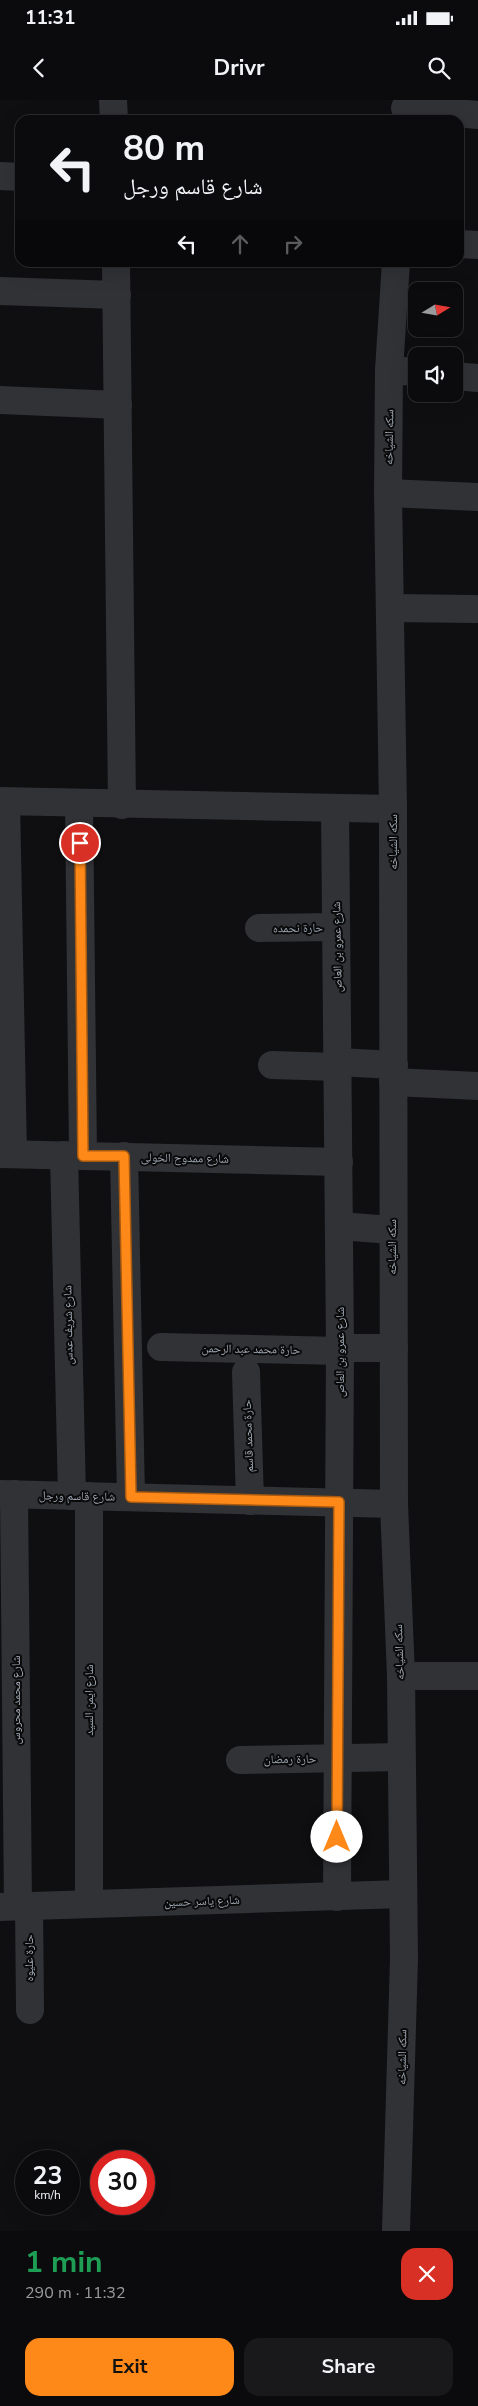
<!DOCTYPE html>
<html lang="en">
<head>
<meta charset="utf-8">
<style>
	body { margin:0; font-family:"Nunito Sans","Noto Naskh Arabic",sans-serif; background:#19191b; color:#f1f3f6; height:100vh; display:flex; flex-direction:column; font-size:19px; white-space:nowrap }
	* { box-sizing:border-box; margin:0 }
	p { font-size:16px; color:#9a9b9d }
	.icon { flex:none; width:28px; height:28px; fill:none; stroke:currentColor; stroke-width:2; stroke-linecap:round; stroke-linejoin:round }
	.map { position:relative; height:2131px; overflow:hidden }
	.panel { display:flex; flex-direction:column; background:#0b0b0d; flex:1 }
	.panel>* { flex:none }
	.banner { position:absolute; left:15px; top:15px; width:449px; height:152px; border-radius:15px; box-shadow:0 5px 20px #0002,0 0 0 1px #2b2b2e; background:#0b0b0d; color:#f1f3f6; overflow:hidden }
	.needle { width:32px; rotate:79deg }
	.controls { position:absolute; left:408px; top:182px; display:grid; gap:10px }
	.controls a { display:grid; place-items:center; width:55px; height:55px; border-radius:10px; background:#0b0b0d; box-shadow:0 5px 20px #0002,0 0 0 1px #2b2b2e; font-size:25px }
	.speed { position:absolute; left:15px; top:2050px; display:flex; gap:10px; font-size:25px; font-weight:700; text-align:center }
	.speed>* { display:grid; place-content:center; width:65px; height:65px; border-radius:50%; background:#0b0b0d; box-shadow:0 5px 20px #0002,0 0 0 1px #2b2b2e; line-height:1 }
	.speed small { font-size:12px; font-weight:400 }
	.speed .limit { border:8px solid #d22; background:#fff; color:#111 }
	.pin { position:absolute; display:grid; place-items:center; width:42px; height:42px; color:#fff; margin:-21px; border:2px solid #fff; border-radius:50%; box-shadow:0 1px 5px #0007 }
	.me { position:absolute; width:55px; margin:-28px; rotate:0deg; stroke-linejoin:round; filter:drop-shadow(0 0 4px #0008) }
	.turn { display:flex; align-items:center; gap:18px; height:105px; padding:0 25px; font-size:22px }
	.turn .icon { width:65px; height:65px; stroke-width:2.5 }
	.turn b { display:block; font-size:35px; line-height:42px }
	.lanes { display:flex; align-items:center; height:48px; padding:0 25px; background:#0003; justify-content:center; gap:25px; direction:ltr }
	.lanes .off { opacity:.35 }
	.round { display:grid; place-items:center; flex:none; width:52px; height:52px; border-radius:15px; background:#19191b }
	.summary { display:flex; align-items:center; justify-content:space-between; height:85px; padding:0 25px }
	h1 { font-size:30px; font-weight:700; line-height:38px; color:#1e9e55 }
	.cta { display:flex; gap:10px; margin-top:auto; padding:10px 25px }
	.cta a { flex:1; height:58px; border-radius:15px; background:#ff8918; color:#111; font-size:20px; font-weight:700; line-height:58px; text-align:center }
	.cta a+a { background:#19191b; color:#f1f3f6 }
	.status { display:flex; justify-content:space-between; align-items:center; height:35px; padding:0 25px; background:#0b0b0d; direction:ltr }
	.status svg { height:14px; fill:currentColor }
	header { display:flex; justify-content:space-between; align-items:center; height:65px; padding:0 25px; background:#0b0b0d; font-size:22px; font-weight:700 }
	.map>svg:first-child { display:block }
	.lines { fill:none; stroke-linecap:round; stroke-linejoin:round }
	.street { stroke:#303236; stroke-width:28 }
	.route-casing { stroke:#a65910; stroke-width:12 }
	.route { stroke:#ff8918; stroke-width:9 }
	.labels { text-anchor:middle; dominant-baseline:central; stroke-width:4; stroke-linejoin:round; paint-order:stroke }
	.street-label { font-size:12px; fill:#9fa8b3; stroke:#0a0a0b }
</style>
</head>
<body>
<div class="status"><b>11:31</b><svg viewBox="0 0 49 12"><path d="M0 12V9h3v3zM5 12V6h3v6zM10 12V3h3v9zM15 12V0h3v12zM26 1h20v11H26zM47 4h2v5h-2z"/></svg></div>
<header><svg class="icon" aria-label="back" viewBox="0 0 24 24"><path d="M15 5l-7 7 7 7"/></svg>Drivr<svg class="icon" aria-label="search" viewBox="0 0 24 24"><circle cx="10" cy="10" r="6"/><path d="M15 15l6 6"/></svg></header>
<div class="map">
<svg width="478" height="2131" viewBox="0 0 478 2131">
	<rect width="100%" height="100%" fill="#0f0f11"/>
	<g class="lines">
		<g class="street">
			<path d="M113,0L114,20"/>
			<path d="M405,8L478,15"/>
			<path d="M0,76L20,77"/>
			<path d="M459,144L478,145"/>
			<path d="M116,162L122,705"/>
			<path d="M0,191L117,195"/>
			<path d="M389,270L416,272"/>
			<path d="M454,276L478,278"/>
			<path d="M0,300L118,305"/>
			<path d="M388,393L478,397"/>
			<path d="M390,508L475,509"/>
			<path d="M0,701L393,709"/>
			<path d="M6,702L13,1054"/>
			<path d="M79,704L83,1055"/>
			<path d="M335,708L340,1248L337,1797"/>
			<path d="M259,828L336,827"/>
			<path d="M338,962L394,965"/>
			<path d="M272,965L338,967"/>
			<path d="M393,982L478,986"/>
			<path d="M0,1054L339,1062"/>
			<path d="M64,1055L72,1396"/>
			<path d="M124,1056L131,1397"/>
			<path d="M339,1126L392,1130"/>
			<path d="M161,1247L340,1251"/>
			<path d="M340,1248H394"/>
			<path d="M246,1272L250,1401"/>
			<path d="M0,1394L394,1404"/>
			<path d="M14,1394L18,1806"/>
			<path d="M401,1576H478"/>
			<path d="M240,1660L401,1657"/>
			<path d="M89,1804V1396"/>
			<path d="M29,1806L30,1910"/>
			<path d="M0,1807L403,1794"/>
			<path d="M396,2131L404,1859L401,1576L394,1404L393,709L388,393L389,270L396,162"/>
		</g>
	</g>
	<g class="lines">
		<defs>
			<path id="route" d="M80,743L83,1056H124L131,1397L339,1402L337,1737"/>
		</defs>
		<use href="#route" class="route-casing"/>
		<use href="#route" class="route"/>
	</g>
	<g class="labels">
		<g class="street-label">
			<text transform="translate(389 337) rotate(-89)">سكه الشياخه</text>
			<text transform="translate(393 742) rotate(-90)">سكه الشياخه</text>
			<text transform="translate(298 828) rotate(-1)">حارة نحمده</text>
			<text transform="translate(337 847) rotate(-91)">شارع عمرو بن العاص</text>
			<text transform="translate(185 1058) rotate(1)">شارع ممدوح الخولى</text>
			<text transform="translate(392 1147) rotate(-90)">سكه الشياخه</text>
			<text transform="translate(68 1225) rotate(-91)">شارع شريف عدس</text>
			<text transform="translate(251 1249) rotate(1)">حارة محمد عبد الرحمن</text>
			<text transform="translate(340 1252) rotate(-90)">شارع عمرو بن العاص</text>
			<text transform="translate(248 1336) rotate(-92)">حارة محمد قاسم</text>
			<text transform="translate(77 1396) rotate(1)">شارع قاسم ورجل</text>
			<text transform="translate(399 1552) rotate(-92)">سكه الشياخه</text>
			<text transform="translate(16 1600) rotate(-90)">شارع محمد محروس</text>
			<text transform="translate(89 1600) rotate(-90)">شارع ايمن السيد</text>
			<text transform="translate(290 1659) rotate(-1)">حارة رمضان</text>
			<text transform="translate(202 1801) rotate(-2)">شارع ياسر حسين</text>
			<text transform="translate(29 1858) rotate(-90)">حارة عليوه</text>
			<text transform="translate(402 1957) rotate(-89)">سكه الشياخه</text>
		</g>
	</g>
</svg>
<div class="controls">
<a><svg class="needle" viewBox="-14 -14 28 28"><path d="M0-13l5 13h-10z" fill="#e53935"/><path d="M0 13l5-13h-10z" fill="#9a9b9d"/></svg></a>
<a><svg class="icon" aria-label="sound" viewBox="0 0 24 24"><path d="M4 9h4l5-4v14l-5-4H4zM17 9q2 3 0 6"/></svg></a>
</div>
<div class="speed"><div>23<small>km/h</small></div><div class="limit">30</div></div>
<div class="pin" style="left:80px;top:743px;background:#d93025"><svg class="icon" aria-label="arrive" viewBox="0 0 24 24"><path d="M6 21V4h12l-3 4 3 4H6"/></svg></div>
<svg class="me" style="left:337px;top:1737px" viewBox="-20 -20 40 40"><circle r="19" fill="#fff"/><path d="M0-13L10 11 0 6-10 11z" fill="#ff8918"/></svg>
<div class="banner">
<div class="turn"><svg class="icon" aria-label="left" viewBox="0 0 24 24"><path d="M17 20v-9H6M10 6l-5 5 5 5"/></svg><div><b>80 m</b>شارع قاسم ورجل</div></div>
<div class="lanes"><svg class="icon" aria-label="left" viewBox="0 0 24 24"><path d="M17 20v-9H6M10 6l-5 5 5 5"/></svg><svg class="icon off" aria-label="ahead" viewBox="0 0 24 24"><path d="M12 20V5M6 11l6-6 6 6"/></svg><svg class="icon off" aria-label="right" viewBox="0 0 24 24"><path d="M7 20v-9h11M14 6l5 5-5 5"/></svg></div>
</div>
</div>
<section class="panel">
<div class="summary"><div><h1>1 min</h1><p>290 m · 11:32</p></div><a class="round" style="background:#d93025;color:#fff"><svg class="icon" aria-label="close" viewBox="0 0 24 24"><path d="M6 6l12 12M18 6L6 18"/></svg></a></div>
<div class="cta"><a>Exit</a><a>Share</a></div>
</section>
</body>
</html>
